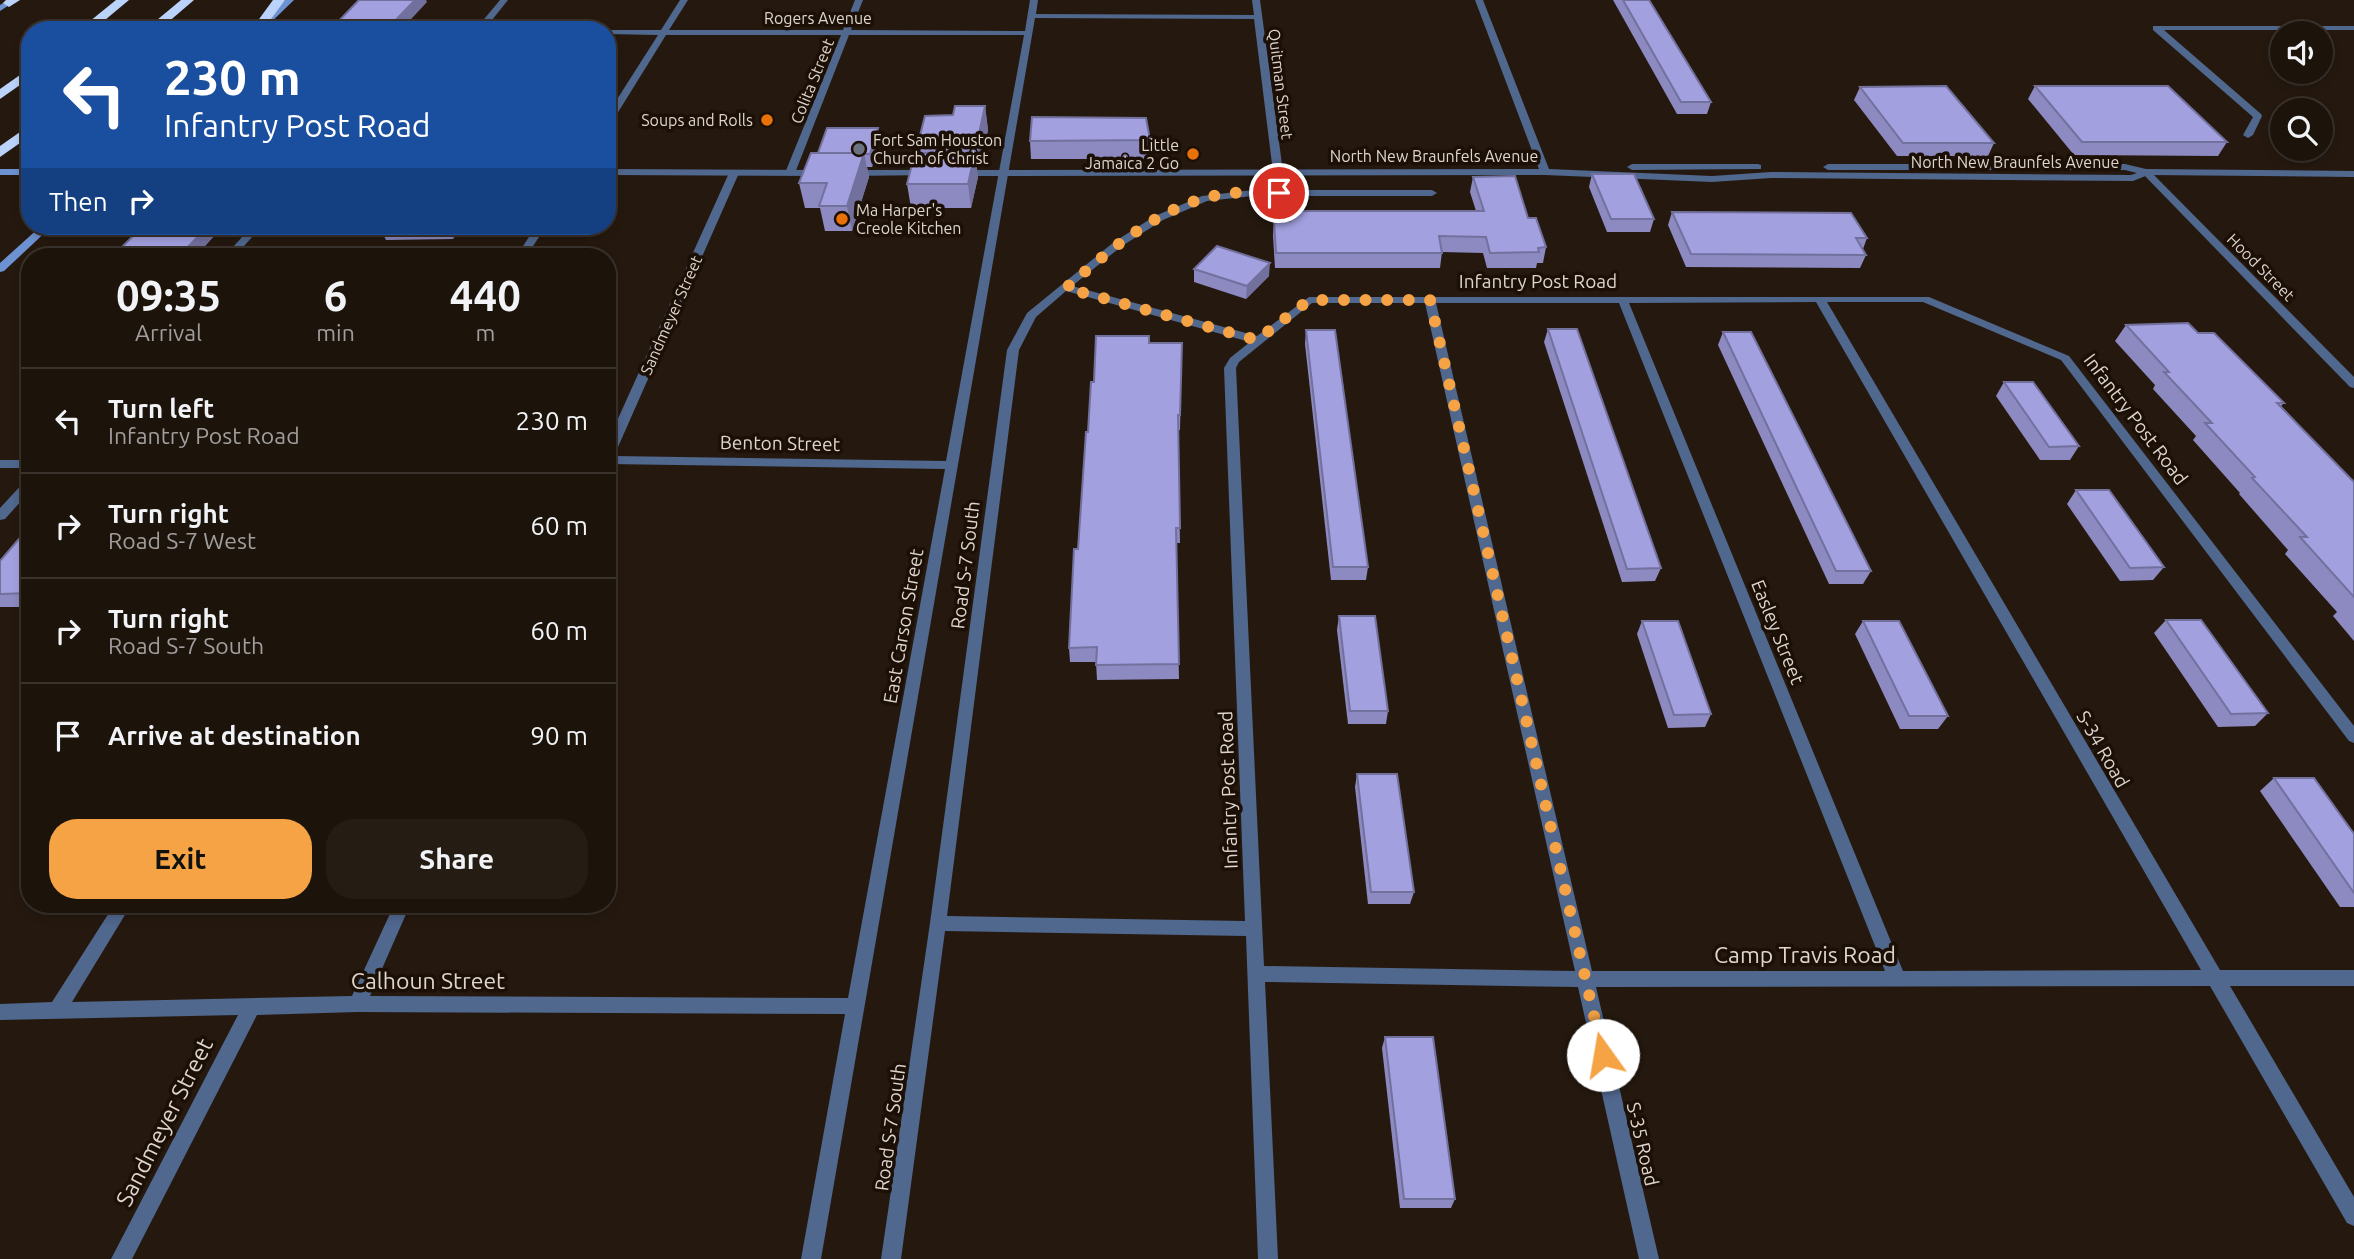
<!DOCTYPE html>
<html lang="en">
<head>
<meta charset="utf-8">
<style>
	body { margin:0; font-family:Ubuntu,sans-serif; background:#251c14; color:#f1f3f6; height:100vh; display:flex; flex-direction:column; font-size:26px; white-space:nowrap }
	* { box-sizing:border-box; margin:0 }
	p { font-size:23px; color:#a09e9d }
	.icon { flex:none; width:38px; height:38px; fill:none; stroke:currentColor; stroke-width:2; stroke-linecap:round; stroke-linejoin:round }
	.map { position:relative; flex:1; overflow:hidden }
	.sheet { position:absolute; left:21px; top:248px; width:595px; height:665px; display:flex; flex-direction:column; background:#1c130b; border-radius:28px; box-shadow:0 4px 10px #0003,0 0 0 2px #3a322c }
	.sheet>* { flex:none }
	.banner { position:absolute; left:21px; top:21px; width:595px; height:214px; border-radius:28px; box-shadow:0 4px 10px #0003,0 0 0 2px #3a322c; background:#1a4fa0; color:#fff; overflow:hidden }
	.fabs { position:absolute; left:2270px; top:21px; display:grid; gap:14px }
	.fabs a { display:grid; place-items:center; width:63px; height:63px; border-radius:50%; background:#1c130b; box-shadow:0 4px 10px #0003,0 0 0 2px #3a322c; font-size:35px }
	.pin { position:absolute; display:grid; place-items:center; width:60px; height:60px; color:#fff; margin:-30px; border:4px solid #fff; border-radius:50%; box-shadow:0 2px 7px #0007 }
	.me { position:absolute; width:77px; margin:-38px; rotate:347deg; stroke-linejoin:round; filter:drop-shadow(0 0 5px #0008) }
	.turn { display:flex; align-items:center; gap:24px; height:147px; padding:0 28px; font-size:32px }
	.turn .icon { width:91px; height:91px; stroke-width:2.5 }
	.turn b { display:block; font-size:49px; line-height:60px }
	.then { display:flex; align-items:center; height:66px; padding:0 28px; background:#0003; gap:14px; font-size:26px }
	.eta { display:flex; justify-content:space-evenly; align-items:center; height:119px; text-align:center }
	.eta b { font-size:42px; font-weight:600; line-height:49px }
	.action { display:flex; gap:14px; margin-top:auto; padding:14px 28px }
	.action a { flex:1; height:80px; border-radius:28px; background:#f5a345; color:#111; font-size:28px; font-weight:600; line-height:80px; text-align:center }
	.action a+a { background:#251c14; color:#f1f3f6 }
	ul { padding:0; list-style:none }
	li { display:flex; align-items:center; gap:21px; height:105px; padding:0 28px; border-top:2px solid #3a322c }
	li div { flex:1 }
	li b { display:block; font-size:26px }
	li em { font-style:normal }
	.map>svg:first-child { display:block }
	.lines { fill:none; stroke-linecap:round; stroke-linejoin:round }
	.minor { fill:#50678e; fill-rule:evenodd }
	.tertiary { fill:#50678e; fill-rule:evenodd }
	.secondary { fill:#6d92d1; fill-rule:evenodd }
	.motorway { fill:#bbd3fa; fill-rule:evenodd }
	.wall { fill:#8c8ac1 }
	.shaded-wall { fill:#72709d }
	.building { fill:#a3a0e0; stroke:#72709d; stroke-width:2 }
	.route { stroke:#f5a345; stroke-width:12; stroke-dasharray:0 21.6 }
	.food-dot { fill:#e8710a; stroke:#1c1006; stroke-width:2.5 }
	.worship-dot { fill:#6b7280; stroke:#1c1006; stroke-width:2.5 }
	.labels { text-anchor:middle; dominant-baseline:central; stroke-width:7; stroke-linejoin:round; paint-order:stroke }
	.far-street-label { font-size:16px; fill:#ddd5ce; stroke:#1c1006 }
	.far-poi-label { font-size:16px; fill:#ddd5ce; stroke:#1c1006; text-anchor:end }
	.street-label { font-size:19px; fill:#ddd5ce; stroke:#1c1006 }
	.near-street-label { font-size:23px; fill:#ddd5ce; stroke:#1c1006 }
</style>
</head>
<body>
<div class="map">
<svg width="2354" height="1259" viewBox="0 0 2354 1259">
	<rect width="100%" height="100%" fill="#25190f"/>
	<g class="lines">
		<g class="minor">
			<path d="M500,0H508L484,30H475Z"/>
			<path d="M680,0H688L669,30H843L855,0H863L851,30L1025,31L1030,0H1038L1036,14L1254,15L1252,0H1260L1283,172L1278,175L1273,172L1254,19L1035,18L821,1259H801L845,1014L357,1012L257,1015L132,1259H111L238,1015L0,1020V1004L52,1002L114,905H131L72,1002L352,996L394,905H410L370,996L848,998L945,469L607,464V443L729,173L734,170L739,173L614,456L946,461L1024,35H849L795,173L790,176L785,173L841,35H666L612,122L607,125V115L658,35L607,34L606,30H661Z"/>
			<path d="M2153,26H2354V30H2164L2261,114L2262,116L2253,135L2248,138L2243,135L2253,117L2153,30Z"/>
			<path d="M2143,170H2149L2354,377V388L2350,387L2143,174Z"/>
			<path d="M1253,190H1432L1437,193L1432,196H1253L1207,201L1163,220L1122,246L1072,286L1257,336L1309,297H1929L2069,356L2354,726V743L2349,741L2061,360L1923,302H1827L2220,970H2354V986H2230L2354,1197V1226L2347,1223L2210,986L1596,987L1659,1259H1639L1578,987L1265,982L1278,1259H1258L1246,936L945,931L901,1259H881L930,923L1007,350L1027,313L1114,242L1155,216L1202,196ZM1066,291L1250,342L1230,358L1224,368L1245,921L947,916L1019,350L1036,317ZM1816,302L2201,970L1903,971L1629,303ZM1312,303H1425L1575,971L1264,966L1236,368L1239,362ZM1436,303H1619L1885,971H1592Z"/>
			<path d="M252,226H262L234,257H224Z"/>
			<path d="M536,226H546L526,257H516Z"/>
			<rect x="0" y="460" width="30" height="8"/>
			<path d="M30,479V491L5,519L0,520V508L26,480Z"/>
		</g>
		<g class="tertiary">
			<path d="M1475,0H1483L1549,169L1712,176L1771,172L2131,175L2137,173L2125,170H1828L1823,167L1828,164H2125L2146,169L2354,171V177L2148,175L2133,181L1771,178L1712,182L1545,175L959,176L954,173L959,170L1539,169Z"/>
			<path d="M1758,164L1761,165V169L1632,170L1627,167L1632,164Z"/>
			<path d="M607,169L823,170L828,173L823,176L607,175Z"/>
			<path d="M928,170L933,173L931,175L850,176L845,173L850,170Z"/>
		</g>
		<g class="secondary">
			<path d="M8,0H17L0,11V5Z"/>
			<path d="M285,0H294L265,28H259V24Z"/>
			<rect x="0" y="169" width="30" height="6"/>
			<path d="M41,226H52L4,271L0,272V263Z"/>
		</g>
		<g class="motorway">
			<path d="M6,0H20L9,7L3,3Z"/>
			<path d="M116,0H129L93,30H79Z"/>
			<path d="M181,0H194L159,30H145Z"/>
			<path d="M273,0H285L263,30H251Z"/>
			<path d="M30,68V78L0,99V89Z"/>
			<path d="M30,125V136L0,157V146Z"/>
		</g>
	</g>
	<g class="wall">
		<path d="M1613,0H1649L1711,102L1707,114H1677Z"/>
		<path d="M2035,86L2227,142L2218,156L2074,155L2028,99Z"/>
		<path d="M1860,87L1994,143L1988,156H1897L1854,100Z"/>
		<path d="M985,106L988,130L980,167H976L978,177L971,208H911L907,184L920,153L918,143L953,115Z"/>
		<path d="M880,140L872,167H867L869,177L852,231H825L820,208H805L799,183L818,153Z"/>
		<path d="M1150,140V159H1031L1030,141Z"/>
		<path d="M1592,174L1654,219L1650,232H1607L1589,187Z"/>
		<path d="M1473,177L1528,218L1546,247L1543,263H1537L1536,268H1487L1483,253L1442,252L1440,268H1275L1273,236L1274,220L1289,221L1290,211H1476L1470,192Z"/>
		<path d="M1672,212L1867,238L1863,249L1866,255L1860,268L1686,267L1668,225Z"/>
		<path d="M143,226H223L195,257H124L119,250Z"/>
		<path d="M379,226H462L453,239L386,240Z"/>
		<path d="M1194,269L1269,276L1246,299L1194,282Z"/>
		<path d="M2126,325L2198,333L2284,403L2281,406L2354,482V641L2333,616L2337,612L2285,554L2288,550L2239,494L2240,493L2193,440L2196,436L2153,389L2155,385L2115,341Z"/>
		<path d="M1548,329L1661,568L1655,581L1622,582L1544,342Z"/>
		<path d="M1306,330L1368,567L1366,580H1331L1305,344Z"/>
		<path d="M1723,332L1871,571L1863,584H1829L1718,345Z"/>
		<path d="M1149,343H1182L1180,430H1178L1180,543H1176L1179,679L1097,680L1096,662H1070L1069,648L1088,432Z"/>
		<path d="M2004,382L2079,446L2070,460H2040L1996,396Z"/>
		<path d="M2076,490L2164,567L2153,580L2120,581L2067,504Z"/>
		<path d="M30,526V607H0V561Z"/>
		<path d="M1339,616L1388,711L1386,724H1348L1337,630Z"/>
		<path d="M2166,620L2268,713L2255,726L2218,727L2154,633Z"/>
		<path d="M1642,621L1711,714L1705,727L1668,728L1637,634Z"/>
		<path d="M1863,621L1948,716L1938,729H1900L1855,634Z"/>
		<path d="M1357,774L1414,892L1410,904H1368L1355,787Z"/>
		<path d="M2274,778L2354,834V907H2340L2260,791Z"/>
		<path d="M1385,1037L1455,1199L1451,1208H1400L1382,1048Z"/>
	</g>
	<g class="shaded-wall">
		<path d="M415,0H426L427,2L401,30H386Z"/>
		<path d="M985,106L988,130L980,167L977,143Z"/>
		<path d="M878,128L880,140L872,167L870,154Z"/>
		<path d="M864,153L869,177L852,231L847,206Z"/>
		<path d="M975,153L978,177L971,208L968,184Z"/>
		<path d="M208,226H223L195,257H190L185,250Z"/>
		<path d="M447,226H462L453,239Z"/>
		<path d="M1270,263L1269,276L1246,299L1247,286Z"/>
	</g>
	<g class="building">
		<path d="M359,0H415L386,30H330Z"/>
		<path d="M1623,0H1649L1711,102H1681Z"/>
		<path d="M503,26H555L552,30H500Z"/>
		<path d="M1946,86L1994,143H1903L1860,87Z"/>
		<path d="M2035,86H2168L2227,142H2082Z"/>
		<path d="M955,106H985L977,143H918L925,116L953,115Z"/>
		<path d="M1032,117L1146,118L1150,140L1030,141Z"/>
		<path d="M827,128H878L870,154H864V153H818Z"/>
		<path d="M811,153H864L847,206H819L827,183H799Z"/>
		<path d="M915,153H975L968,184H907Z"/>
		<path d="M1592,174H1634L1654,219H1611Z"/>
		<path d="M1515,176L1528,218H1536L1546,247L1538,248L1539,252L1490,253L1486,237L1439,236L1442,253H1276L1274,220L1290,221V211H1484L1473,177Z"/>
		<path d="M1672,212L1851,213L1867,238H1856L1866,255L1691,254Z"/>
		<path d="M143,226H208L185,250H119Z"/>
		<path d="M1217,246L1270,263L1247,286L1194,269Z"/>
		<path d="M2188,323L2198,333H2214L2284,403H2277L2354,482V597L2300,537H2307L2252,478L2255,477L2205,423H2212L2164,372H2169L2126,325Z"/>
		<path d="M1548,329H1577L1661,568L1627,569Z"/>
		<path d="M1306,330H1335L1368,567H1333Z"/>
		<path d="M1723,332H1751L1871,571H1836Z"/>
		<path d="M1096,336H1149V343H1182L1180,415H1178L1180,528H1176L1179,664L1096,665L1097,647L1069,648L1074,549H1078L1086,432H1088L1091,382H1094Z"/>
		<path d="M2004,382H2033L2079,446L2049,447Z"/>
		<path d="M2076,490H2109L2164,567L2130,568Z"/>
		<path d="M30,526V593L0,594V561Z"/>
		<path d="M1339,616H1375L1388,711H1350Z"/>
		<path d="M2166,620H2201L2268,713L2231,714Z"/>
		<path d="M1642,621H1678L1711,714L1674,715Z"/>
		<path d="M1863,621H1899L1948,716H1909Z"/>
		<path d="M1357,774H1397L1414,892H1371Z"/>
		<path d="M2274,778H2314L2354,834V893Z"/>
		<path d="M1385,1037H1433L1455,1199H1404Z"/>
	</g>
	<g class="lines">
		<path class="route" d="M1279,193C1259,193 1238,191 1218,195C1159,206 1110,250 1066,288L1257,340L1309,300H1430L1603,1055"/>
	</g>
	<g class="food-dot">
		<circle cx="767" cy="120" r="7"/>
		<circle cx="1193" cy="154" r="7"/>
		<circle cx="842" cy="219" r="7"/>
	</g>
	<circle class="worship-dot" cx="859" cy="149" r="7"/>
	<g class="labels">
		<g class="far-street-label">
			<text x="818" y="18">Rogers Avenue</text>
			<text transform="translate(812 81) rotate(-68)">Colita Street</text>
			<text transform="translate(1281 84) rotate(83)">Quitman Street</text>
			<text x="1434" y="156">North New Braunfels Avenue</text>
			<text x="2015" y="162">North New Braunfels Avenue</text>
			<text transform="translate(2261 267) rotate(45)">Hood Street</text>
			<text transform="translate(671 315) rotate(-66)">Sandmeyer Street</text>
		</g>
		<g class="far-poi-label">
			<text x="753" y="120">Soups and Rolls</text>
			<text x="873" y="140" text-anchor="start">Fort Sam Houston<tspan x="873" dy="18">Church of Christ</tspan></text>
			<text x="1179" y="145">Little<tspan x="1179" dy="18">Jamaica 2 Go</tspan></text>
			<text x="856" y="210" text-anchor="start">Ma Harper's<tspan x="856" dy="18">Creole Kitchen</tspan></text>
		</g>
		<g class="street-label">
			<text x="1538" y="281">Infantry Post Road</text>
			<text transform="translate(2136 419) rotate(53)">Infantry Post Road</text>
			<text transform="translate(780 443) rotate(1)">Benton Street</text>
			<text transform="translate(965 565) rotate(-83)">Road S-7 South</text>
			<text transform="translate(903 626) rotate(-80)">East Carson Street</text>
			<text transform="translate(1778 632) rotate(68)">Easley Street</text>
			<text transform="translate(2103 749) rotate(60)">S-34 Road</text>
			<text transform="translate(1228 790) rotate(-92)">Infantry Post Road</text>
			<text transform="translate(890 1127) rotate(-82)">Road S-7 South</text>
			<text transform="translate(1643 1144) rotate(77)">S-35 Road</text>
		</g>
		<g class="near-street-label">
			<text x="1805" y="954">Camp Travis Road</text>
			<text x="428" y="980">Calhoun Street</text>
			<text transform="translate(164 1122) rotate(-63)">Sandmeyer Street</text>
		</g>
	</g>
</svg>
<div class="fabs">
<a><svg class="icon" aria-label="sound" viewBox="0 0 24 24"><path d="M4 9h4l5-4v14l-5-4H4zM17 9q2 3 0 6"/></svg></a>
<a><svg class="icon" aria-label="search" viewBox="0 0 24 24"><circle cx="10" cy="10" r="6"/><path d="M15 15l6 6"/></svg></a>
</div>
<div class="pin" style="left:1279px;top:193px;background:#d93025"><svg class="icon" aria-label="arrive" viewBox="0 0 24 24"><path d="M6 21V4h12l-3 4 3 4H6"/></svg></div>
<svg class="me" style="left:1603px;top:1055px" viewBox="-20 -20 40 40"><circle r="19" fill="#fff"/><path d="M0-13L10 11 0 6-10 11z" fill="#f5a345"/></svg>
<div class="banner">
<div class="turn"><svg class="icon" aria-label="left" viewBox="0 0 24 24"><path d="M17 20v-9H6M10 6l-5 5 5 5"/></svg><div><b>230 m</b>Infantry Post Road</div></div>
<div class="then">Then<svg class="icon" aria-label="right" viewBox="0 0 24 24"><path d="M7 20v-9h11M14 6l5 5-5 5"/></svg></div>
</div>
<section class="sheet">
<div class="eta">
<div><b>09:35</b><p>Arrival</p></div>
<div><b>6</b><p>min</p></div>
<div><b>440</b><p>m</p></div>
</div>
<ul>
<li><svg class="icon" aria-label="left" viewBox="0 0 24 24"><path d="M17 20v-9H6M10 6l-5 5 5 5"/></svg><div><b>Turn left</b><p>Infantry Post Road</p></div><em>230 m</em></li>
<li><svg class="icon" aria-label="right" viewBox="0 0 24 24"><path d="M7 20v-9h11M14 6l5 5-5 5"/></svg><div><b>Turn right</b><p>Road S-7 West</p></div><em>60 m</em></li>
<li><svg class="icon" aria-label="right" viewBox="0 0 24 24"><path d="M7 20v-9h11M14 6l5 5-5 5"/></svg><div><b>Turn right</b><p>Road S-7 South</p></div><em>60 m</em></li>
<li><svg class="icon" aria-label="arrive" viewBox="0 0 24 24"><path d="M6 21V4h12l-3 4 3 4H6"/></svg><div><b>Arrive at destination</b></div><em>90 m</em></li>
</ul>
<div class="action"><a>Exit</a><a>Share</a></div>
</section>
</div>
</body>
</html>
